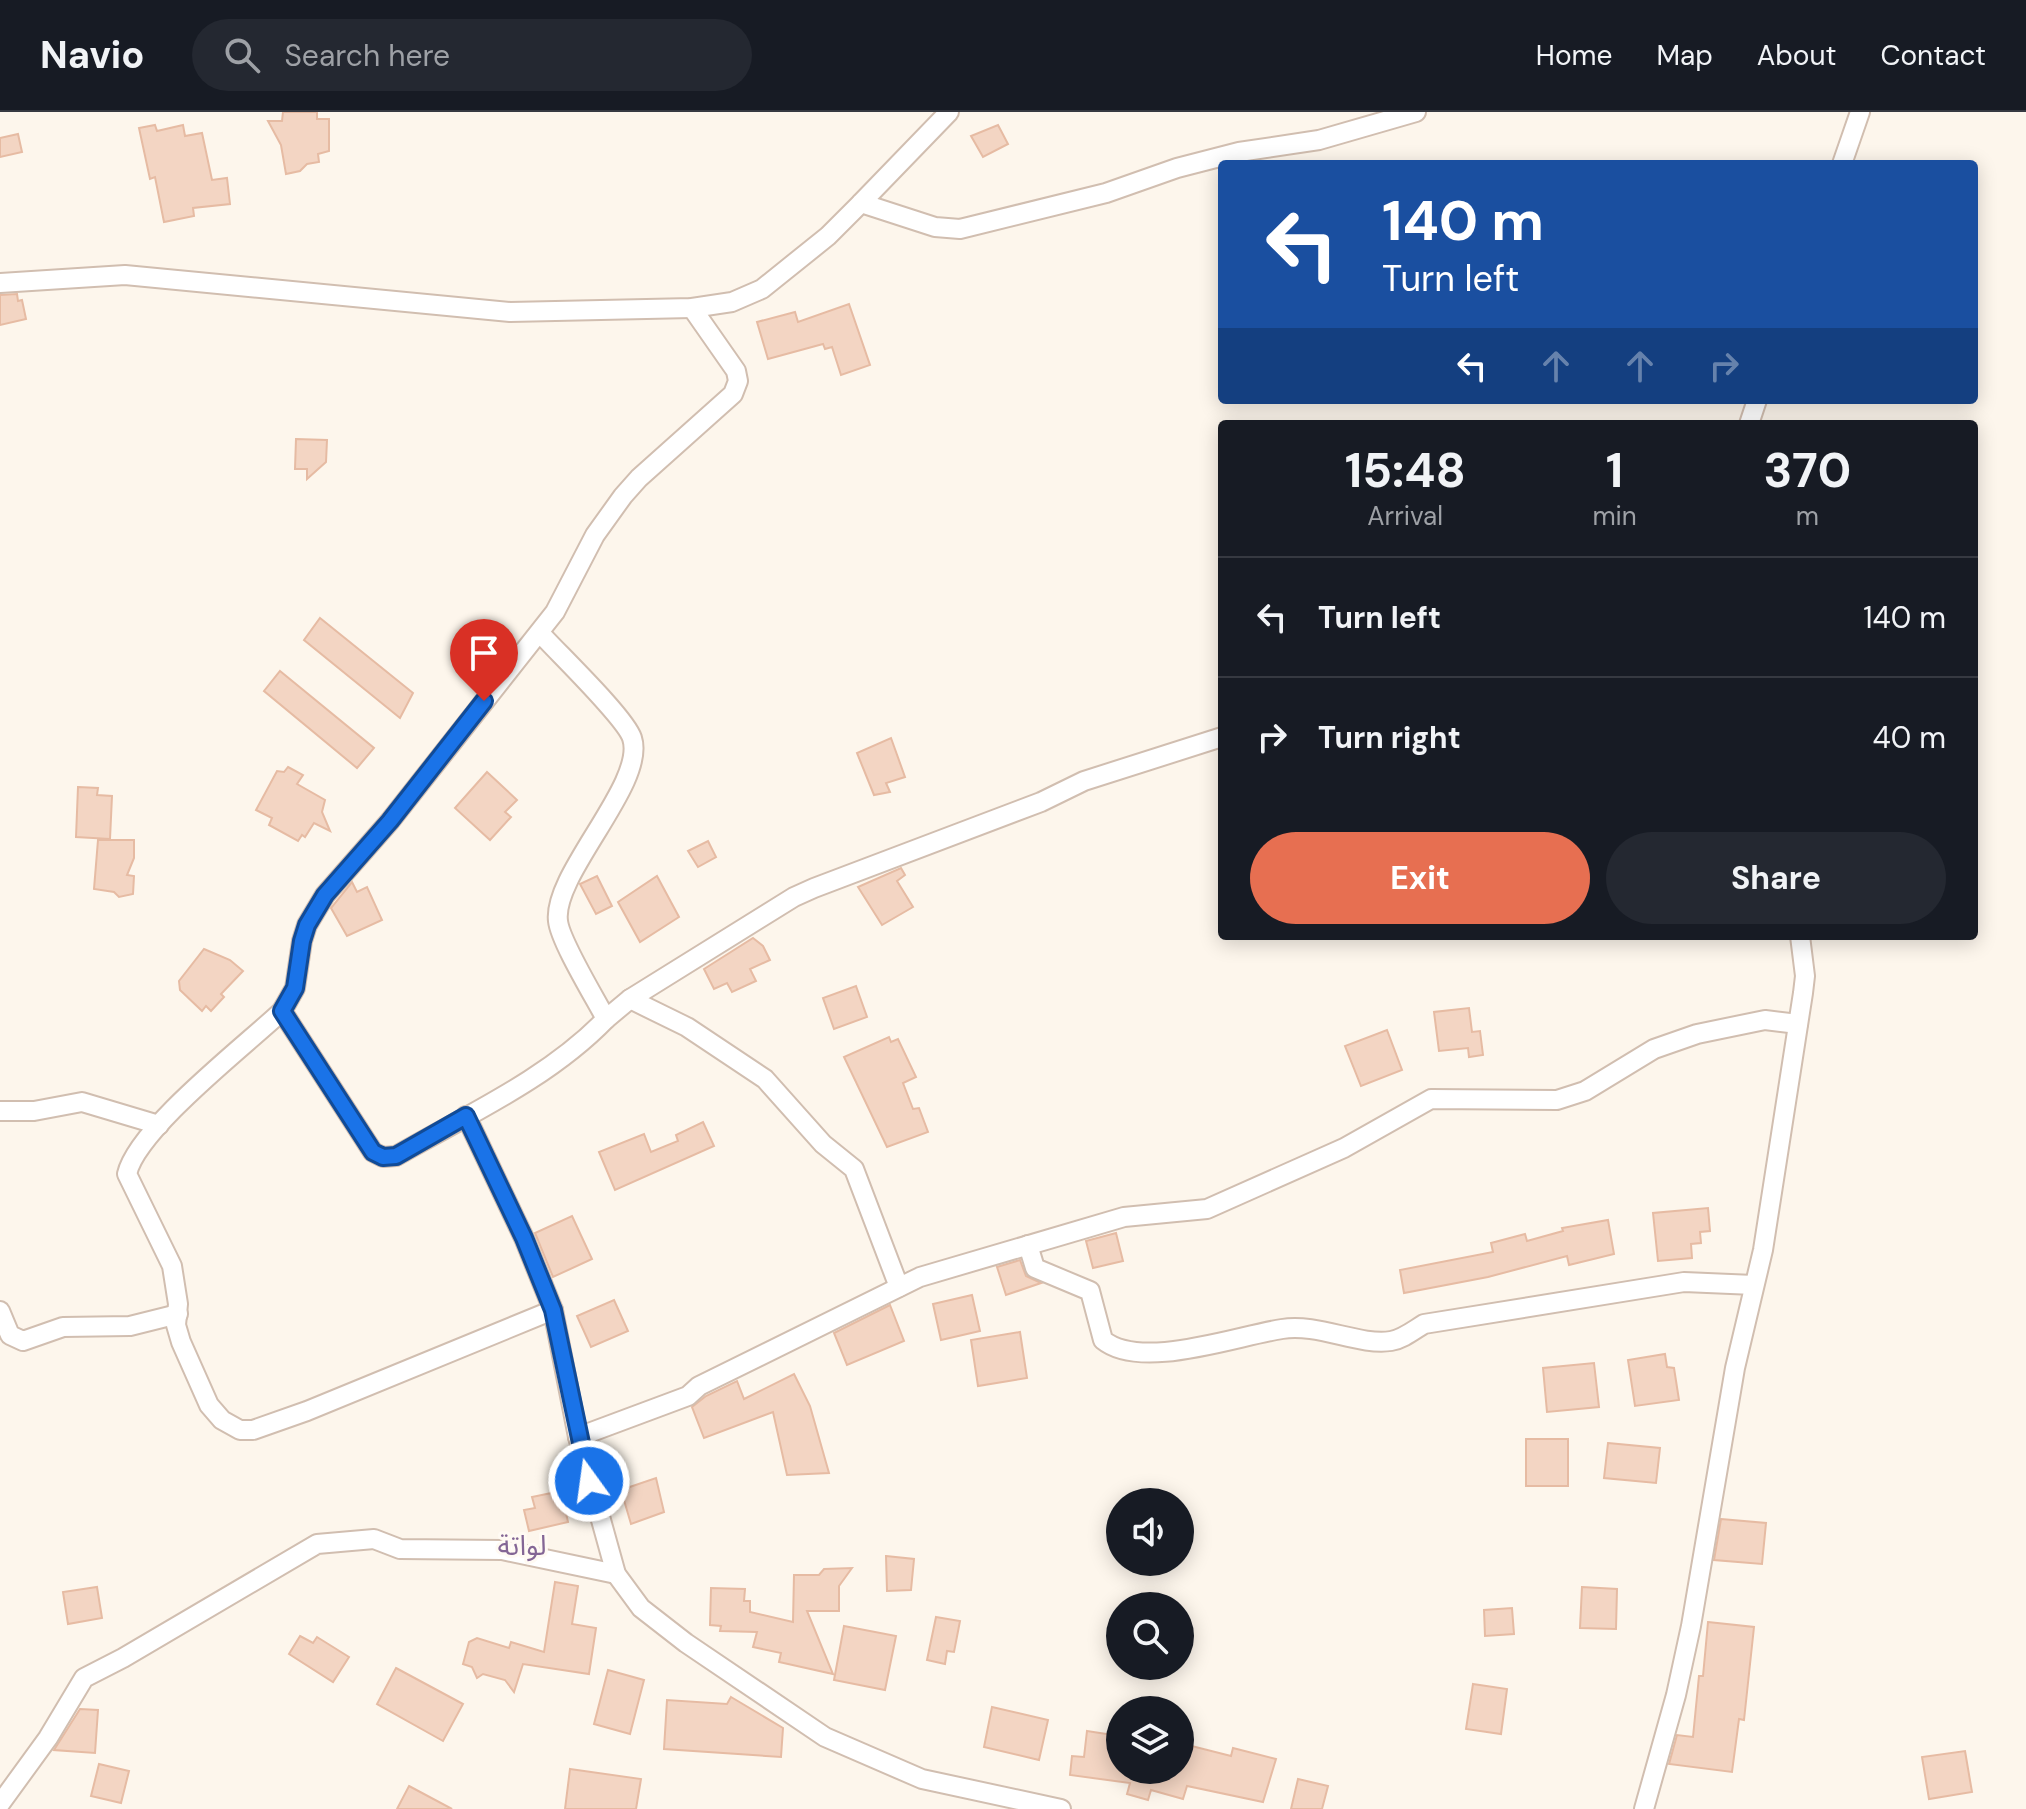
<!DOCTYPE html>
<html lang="en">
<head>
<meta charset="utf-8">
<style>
	body { margin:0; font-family:"DM Sans","Noto Sans Arabic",sans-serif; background:#242831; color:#f1f3f6; height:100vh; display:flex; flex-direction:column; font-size:30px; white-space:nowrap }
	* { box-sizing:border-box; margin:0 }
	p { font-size:26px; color:#9ea1a6 }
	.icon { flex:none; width:44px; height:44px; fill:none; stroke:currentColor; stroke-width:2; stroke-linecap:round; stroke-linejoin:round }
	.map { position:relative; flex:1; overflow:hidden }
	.details { position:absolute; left:1218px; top:308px; width:760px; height:520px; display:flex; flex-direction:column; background:#171b24; border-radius:8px; box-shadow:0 4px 20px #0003 }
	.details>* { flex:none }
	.hud { position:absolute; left:1218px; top:48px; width:760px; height:244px; border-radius:8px; box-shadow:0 4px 20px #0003; background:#1a4fa0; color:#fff; overflow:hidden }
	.tools { position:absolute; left:1106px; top:1376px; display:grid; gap:16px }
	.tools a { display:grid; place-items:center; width:88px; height:88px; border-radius:50%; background:#171b24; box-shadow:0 4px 20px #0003; font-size:40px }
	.pin { position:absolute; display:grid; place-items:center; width:68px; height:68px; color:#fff; margin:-82px -34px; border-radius:50% 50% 50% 0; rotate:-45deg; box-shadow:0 0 8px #0007 }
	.pin .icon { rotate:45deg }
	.me { position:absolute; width:88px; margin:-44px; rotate:346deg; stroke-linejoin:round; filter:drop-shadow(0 0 6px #0008) }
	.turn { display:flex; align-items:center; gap:28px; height:168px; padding:0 32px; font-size:36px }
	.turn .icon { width:104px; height:104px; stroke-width:2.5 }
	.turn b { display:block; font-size:56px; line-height:68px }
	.lanes { display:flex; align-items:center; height:76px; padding:0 32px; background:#0003; justify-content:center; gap:40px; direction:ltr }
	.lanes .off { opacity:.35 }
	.eta { display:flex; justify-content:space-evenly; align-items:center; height:136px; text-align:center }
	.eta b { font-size:48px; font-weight:700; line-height:56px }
	.cta { display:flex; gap:16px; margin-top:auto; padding:16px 32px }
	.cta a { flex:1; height:92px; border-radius:48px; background:#e76f51; color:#fff; font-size:32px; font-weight:700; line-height:92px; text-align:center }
	.cta a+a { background:#242831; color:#f1f3f6 }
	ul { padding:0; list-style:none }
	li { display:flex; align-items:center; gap:24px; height:120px; padding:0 32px; border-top:2px solid #363941 }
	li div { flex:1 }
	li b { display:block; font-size:30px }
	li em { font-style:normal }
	header { display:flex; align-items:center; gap:48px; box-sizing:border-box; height:112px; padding:0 40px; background:#171b24; border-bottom:2px solid #363941 }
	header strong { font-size:38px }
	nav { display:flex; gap:44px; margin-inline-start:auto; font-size:28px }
	.search { width:560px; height:72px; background:#242831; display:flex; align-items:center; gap:20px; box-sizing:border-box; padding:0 28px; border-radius:44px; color:#9ea1a6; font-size:30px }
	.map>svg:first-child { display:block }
	.building { fill:#f3d5c3; stroke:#e6bba3; stroke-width:2 }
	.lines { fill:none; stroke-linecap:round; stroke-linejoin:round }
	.street-casing { stroke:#d1beb0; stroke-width:22 }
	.street { stroke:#fff; stroke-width:18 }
	.route-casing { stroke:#114b97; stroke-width:20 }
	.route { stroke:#1a73e8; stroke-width:14 }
	.labels { text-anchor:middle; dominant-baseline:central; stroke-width:6; stroke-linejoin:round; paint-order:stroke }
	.quarter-label { font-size:28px; fill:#846695; stroke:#fffaf3 }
</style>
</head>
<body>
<header>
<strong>Navio</strong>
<div class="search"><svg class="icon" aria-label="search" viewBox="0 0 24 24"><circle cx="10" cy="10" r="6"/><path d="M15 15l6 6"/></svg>Search here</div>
<nav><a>Home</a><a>Map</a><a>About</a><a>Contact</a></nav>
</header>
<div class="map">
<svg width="2026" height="1697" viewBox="0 0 2026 1697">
	<rect width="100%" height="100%" fill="#fdf6ec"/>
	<g class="building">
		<path d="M283,0H317V7H329V39L318,42L319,50L307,52L300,59L286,62L281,33L268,9H282Z"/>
		<path d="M155,13L157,19L183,13L185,24L202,21L212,68L227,66L230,92L193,96L194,104L164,110L155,65L150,67L139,16Z"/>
		<path d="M998,13L1008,32L983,45L971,24Z"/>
		<path d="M18,22L22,40L0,45V26Z"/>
		<path d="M17,182L18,189L22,188L26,207L0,213V183Z"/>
		<path d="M849,192L870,253L841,263L832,235L825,237L823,232L768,247L757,210L795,200L798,210Z"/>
		<path d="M296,327L327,328L326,350L307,367V357H295Z"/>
		<path d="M320,506L413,581L400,606L304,528Z"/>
		<path d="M280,559L374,636L357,656L264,579Z"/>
		<path d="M891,626L905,665L886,671L890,680L874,683L857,641Z"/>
		<path d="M288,655L303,663L297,672L325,688L322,700L330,719L314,711L305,725L302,723L298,729L269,713L272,706L256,698L277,659L284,660Z"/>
		<path d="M487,660L517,688L505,700L511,705L490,728L455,696Z"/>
		<path d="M78,675L98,676L97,683L112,684L110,727L76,725Z"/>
		<path d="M98,728H134V746L127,763L134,764L133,782L119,785L114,780L94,777Z"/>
		<path d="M708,729L716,745L698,755L688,739Z"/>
		<path d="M901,756L905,763L897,769L913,795L882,813L858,775Z"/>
		<path d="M597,764L612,794L596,802L580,772Z"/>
		<path d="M657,764L679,805L640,830L618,790Z"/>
		<path d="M352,770L357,780L367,775L382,808L347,824L331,796Z"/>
		<path d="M753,826L763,834L770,848L750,857L756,869L732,880L727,871L714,877L704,857Z"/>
		<path d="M204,837L230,848L243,859L221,882L224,885L211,899L206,894L202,899L180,878L179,869Z"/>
		<path d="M856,874L867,905L834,917L823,886Z"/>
		<path d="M1469,896L1472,920L1480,919L1483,943L1469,945L1468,936L1439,939L1434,900Z"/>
		<path d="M1387,918L1402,958L1361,974L1345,934Z"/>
		<path d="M889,925L891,930L898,927L916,965L903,971L913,997L919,996L928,1020L887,1035L844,945Z"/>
		<path d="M703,1010L714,1034L615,1078L599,1040L644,1022L651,1040L678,1029L676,1023Z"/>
		<path d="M1708,1096L1710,1119L1700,1120L1701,1131L1691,1132L1692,1146L1658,1149L1653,1101Z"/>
		<path d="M572,1104L592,1147L553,1165L535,1121Z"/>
		<path d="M1608,1108L1614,1142L1569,1153L1567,1144L1488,1165L1404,1181L1400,1158L1493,1140L1491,1131L1525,1122L1527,1129L1563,1119L1562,1116Z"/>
		<path d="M1116,1121L1123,1149L1093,1156L1086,1129Z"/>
		<path d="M1020,1148L1026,1164L1041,1171L1006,1183L997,1155Z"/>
		<path d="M972,1183L980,1219L941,1228L933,1192Z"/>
		<path d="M614,1188L628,1219L591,1235L577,1204Z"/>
		<path d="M890,1193L904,1229L847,1253L834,1221Z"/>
		<path d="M1020,1220L1027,1266L978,1274L971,1228Z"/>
		<path d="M1665,1242L1667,1255L1674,1256L1679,1288L1635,1294L1628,1248Z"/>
		<path d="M1594,1251L1599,1295L1547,1300L1543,1256Z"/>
		<path d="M794,1262L810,1294L829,1361L787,1363L773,1300L704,1326L692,1295L706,1284L737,1269L744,1287Z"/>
		<rect x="1526" y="1327" width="42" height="47"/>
		<path d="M1608,1331L1660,1336L1656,1371L1604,1366Z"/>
		<path d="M656,1366L664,1400L631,1412L621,1378Z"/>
		<path d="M561,1379L568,1410L529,1419L524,1398L535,1396L532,1385Z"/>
		<path d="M1721,1407L1766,1411L1762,1452L1714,1448Z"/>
		<path d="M886,1444L914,1447L911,1478L887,1479Z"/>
		<path d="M852,1456L839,1474V1499H807L833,1562L779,1550L781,1541L753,1535L757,1520L720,1519L721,1514L710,1513L711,1476L745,1477L744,1489H750V1500L793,1510L794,1463H819L824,1457Z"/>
		<path d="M555,1470L578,1474L572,1512L596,1516L589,1562L523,1552L514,1580L505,1568L483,1562L477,1566L472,1555L463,1552L469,1530L477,1526L509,1536L511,1530L544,1540Z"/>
		<path d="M97,1475L102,1506L68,1512L63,1480Z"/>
		<path d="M1582,1475L1617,1477L1616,1517L1580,1516Z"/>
		<path d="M1512,1496L1514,1522L1485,1524L1484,1498Z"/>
		<path d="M936,1505L960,1509L954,1540L947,1539L945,1552L927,1548Z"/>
		<path d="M1708,1510L1754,1515L1744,1608L1739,1607L1732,1660L1669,1652L1677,1623L1693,1625L1699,1564H1703Z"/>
		<path d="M844,1514L896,1524L885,1578L834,1568Z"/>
		<path d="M300,1524L313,1531L317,1525L349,1545L333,1570L289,1542Z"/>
		<path d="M396,1556L463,1592L443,1629L377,1592Z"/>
		<path d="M608,1558L644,1568L630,1622L594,1612Z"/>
		<path d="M1473,1572L1507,1577L1501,1622L1466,1617Z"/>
		<path d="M731,1585L783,1616L781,1645L664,1637L667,1588L727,1592Z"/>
		<path d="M992,1595L1048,1608L1039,1648L984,1635Z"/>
		<path d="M80,1597L98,1598L95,1641L54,1638Z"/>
		<path d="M1087,1619L1120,1624V1658H1180V1631L1231,1644L1233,1636L1276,1647L1263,1690L1187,1674L1183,1687L1151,1678L1148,1688L1127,1682L1130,1671L1070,1663L1072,1644L1084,1645Z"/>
		<path d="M1965,1639L1972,1680L1929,1687L1922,1645Z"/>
		<path d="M99,1652L129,1659L121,1691L91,1684Z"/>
		<path d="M570,1657L641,1667L636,1697H565Z"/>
		<path d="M1298,1667L1328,1674L1322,1697H1291Z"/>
		<path d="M409,1674L452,1697H397Z"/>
	</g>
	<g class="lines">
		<defs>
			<g id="street">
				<path d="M1842,52L1860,0"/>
				<path d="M861,91L949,0"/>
				<path d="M0,171L125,163L510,200L692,196L732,190L762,177L828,124L861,91L935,115L960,117L1106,81L1177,56L1239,40L1319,28L1416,0"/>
				<path d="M1749,312L1757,288"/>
				<path d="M540,521C558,541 625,605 632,626C647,671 552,762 558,809C560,829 595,886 606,907L630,887L794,785L814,776L1041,690L1084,669L1222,625"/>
				<path d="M630,887L687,915L765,967L823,1032L854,1057L899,1175"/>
				<path d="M282,899L373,1040L383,1045L396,1044C467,1003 548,967 606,907"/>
				<path d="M0,999H34L82,990L159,1013"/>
				<path d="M466,1004L524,1126L553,1198L578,1325"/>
				<path d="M1028,1133L1035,1156L1090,1179L1103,1228C1141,1259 1236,1224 1282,1217C1318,1211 1359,1234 1391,1229C1403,1227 1414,1218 1424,1212L1684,1170L1754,1173"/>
				<path d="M553,1198L307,1299L253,1318H240L222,1308L209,1293L181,1230L176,1213L178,1192L172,1154L127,1062C137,1017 246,933 282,899L295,876L302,829L307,813L325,783L390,709L555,500L595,423L623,384L639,366L733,282L738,269L736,259L692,196"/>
				<path d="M0,1199L10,1223L23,1229L63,1215L130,1214L178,1202"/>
				<path d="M0,1692L48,1626L84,1566L123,1546L317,1432L374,1427L400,1437L502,1438L616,1462"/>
				<path d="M1061,1697L922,1667L825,1625L686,1531L641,1496L616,1462L578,1325L688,1284L699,1274L920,1165L1124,1105L1207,1097L1344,1036L1431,987L1557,988L1585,979L1654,937L1697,922L1765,908L1798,912"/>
				<path d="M1644,1697L1676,1583L1691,1514L1735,1256L1763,1138L1803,881L1805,864L1800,824"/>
			</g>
		</defs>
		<use href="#street" class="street-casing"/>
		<use href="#street" class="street"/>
	</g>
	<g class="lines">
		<defs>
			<path id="route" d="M484,589L390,709L325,783L307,813L302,829L295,876L282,899L373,1040L383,1045L396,1044L466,1004L524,1126L553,1198L589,1369"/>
		</defs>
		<use href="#route" class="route-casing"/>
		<use href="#route" class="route"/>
	</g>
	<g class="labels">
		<g class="quarter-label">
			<text x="522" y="1433">لواتة</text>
		</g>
	</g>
</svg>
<div class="tools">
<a><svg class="icon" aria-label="sound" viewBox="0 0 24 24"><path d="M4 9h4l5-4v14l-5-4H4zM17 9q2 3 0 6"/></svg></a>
<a><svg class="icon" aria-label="search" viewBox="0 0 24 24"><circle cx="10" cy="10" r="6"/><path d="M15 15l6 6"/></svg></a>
<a><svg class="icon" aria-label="layers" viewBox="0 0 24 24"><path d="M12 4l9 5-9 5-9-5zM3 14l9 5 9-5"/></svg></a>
</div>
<div class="pin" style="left:484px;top:589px;background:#d93025"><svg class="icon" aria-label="arrive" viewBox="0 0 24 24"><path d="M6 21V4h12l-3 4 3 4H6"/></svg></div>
<svg class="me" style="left:589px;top:1369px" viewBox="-20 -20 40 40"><circle r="17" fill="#1a73e8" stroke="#fff" stroke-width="3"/><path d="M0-11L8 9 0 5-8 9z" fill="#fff"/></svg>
<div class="hud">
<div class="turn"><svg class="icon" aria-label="left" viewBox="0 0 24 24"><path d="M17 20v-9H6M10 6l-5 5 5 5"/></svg><div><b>140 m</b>Turn left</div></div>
<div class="lanes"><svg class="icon" aria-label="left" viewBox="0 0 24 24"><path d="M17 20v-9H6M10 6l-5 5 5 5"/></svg><svg class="icon off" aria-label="ahead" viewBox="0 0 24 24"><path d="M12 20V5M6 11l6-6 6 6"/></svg><svg class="icon off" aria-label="ahead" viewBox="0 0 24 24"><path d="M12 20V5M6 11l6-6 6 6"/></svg><svg class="icon off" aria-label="right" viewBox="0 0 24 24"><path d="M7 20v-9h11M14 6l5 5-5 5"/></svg></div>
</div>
<section class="details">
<div class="eta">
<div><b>15:48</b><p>Arrival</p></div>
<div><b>1</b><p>min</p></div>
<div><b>370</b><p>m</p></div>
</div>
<ul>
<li><svg class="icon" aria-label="left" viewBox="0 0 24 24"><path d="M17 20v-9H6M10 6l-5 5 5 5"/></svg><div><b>Turn left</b></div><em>140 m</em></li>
<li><svg class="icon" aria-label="right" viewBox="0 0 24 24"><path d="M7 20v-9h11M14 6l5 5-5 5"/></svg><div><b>Turn right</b></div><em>40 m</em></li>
</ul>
<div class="cta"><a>Exit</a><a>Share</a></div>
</section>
</div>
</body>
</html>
